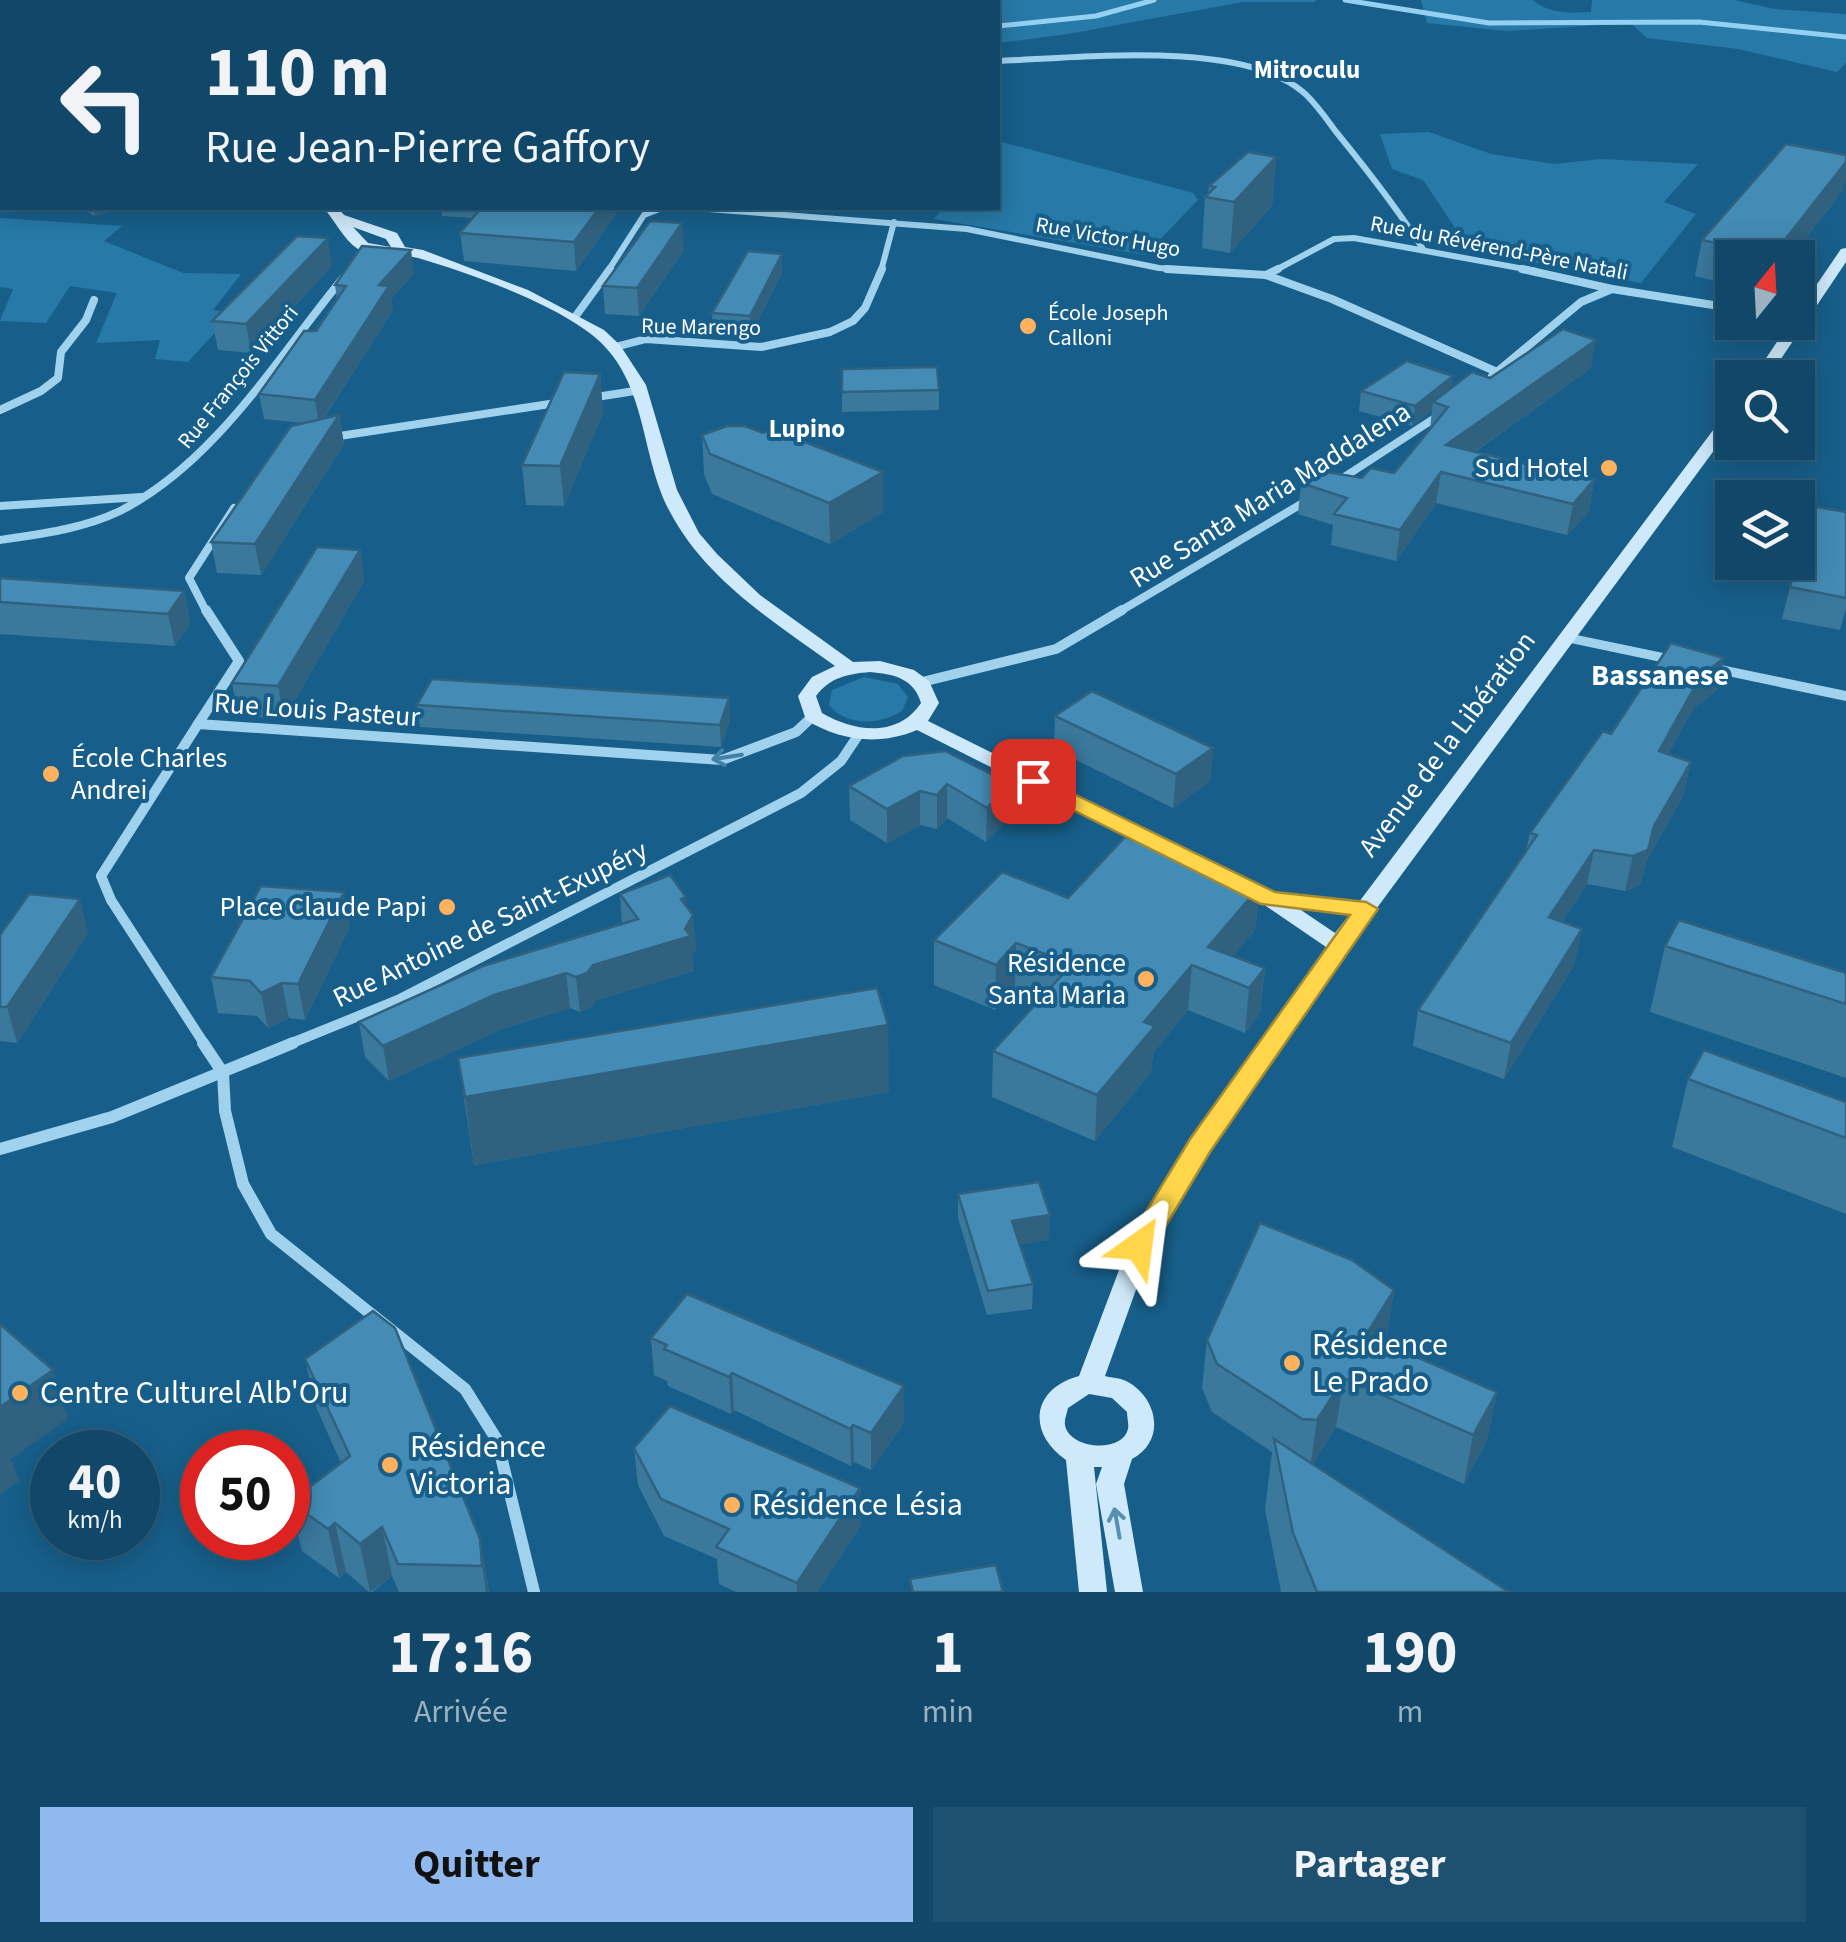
<!DOCTYPE html>
<html lang="fr">
<head>
<meta charset="utf-8">
<style>
	body { margin:0; font-family:"Source Sans 3",sans-serif; background:#1e5171; color:#f1f3f6; height:100vh; display:flex; flex-direction:column; font-size:38px; white-space:nowrap }
	* { box-sizing:border-box; margin:0 }
	p { font-size:32px; color:#9cb2c0 }
	.icon { flex:none; width:55px; height:55px; fill:none; stroke:currentColor; stroke-width:2; stroke-linecap:round; stroke-linejoin:round }
	.map { position:relative; height:1592px; overflow:hidden }
	.drawer { display:flex; flex-direction:column; background:#114768; flex:1 }
	.drawer>* { flex:none }
	.hud { position:absolute; left:0px; top:0px; width:1000px; height:210px; box-shadow:0 5px 25px #0003,0 0 0 2px #305f7c; background:#114768; color:#f1f3f6; overflow:hidden }
	.needle { width:65px; rotate:18deg }
	.tools { position:absolute; left:1715px; top:240px; display:grid; gap:20px }
	.tools a { display:grid; place-items:center; width:100px; height:100px; border-radius:0px; background:#114768; box-shadow:0 5px 25px #0003,0 0 0 2px #305f7c; font-size:50px }
	.speed { position:absolute; left:30px; top:1430px; display:flex; gap:20px; font-size:50px; font-weight:700; text-align:center }
	.speed>* { display:grid; place-content:center; width:130px; height:130px; border-radius:50%; background:#114768; box-shadow:0 5px 25px #0003,0 0 0 2px #305f7c; line-height:1 }
	.speed small { font-size:25px; font-weight:400 }
	.speed .limit { border:15px solid #d22; background:#fff; color:#111 }
	.pin { position:absolute; display:grid; place-items:center; width:85px; height:85px; color:#fff; margin:-42px; border-radius:20px; box-shadow:0 5px 15px #0006 }
	.me { position:absolute; width:110px; margin:-55px; rotate:31deg; stroke-linejoin:round; filter:drop-shadow(0 0 8px #0008) }
	.turn { display:flex; align-items:center; gap:35px; height:210px; padding:0 40px; font-size:45px }
	.turn .icon { width:130px; height:130px; stroke-width:2.5 }
	.turn b { display:block; font-size:70px; line-height:85px }
	.eta { display:flex; justify-content:space-evenly; align-items:center; height:170px; text-align:center }
	.eta b { font-size:60px; font-weight:700; line-height:70px }
	.action { display:flex; gap:20px; margin-top:auto; padding:20px 40px }
	.action a { flex:1; height:115px; border-radius:0px; background:#90b9f0; color:#111; font-size:40px; font-weight:700; line-height:115px; text-align:center }
	.action a+a { background:#1e5171; color:#f1f3f6 }
	.map>svg:first-child { display:block }
	.green { fill:#2779a7 }
	.lines { fill:none; stroke-linecap:round; stroke-linejoin:round }
	.stream { stroke:#93d0f1; stroke-width:5 }
	.minor-far3 { stroke:#a0d2ee; stroke-width:6 }
	.minor-far2 { stroke:#a0d2ee; stroke-width:8 }
	.minor-far1 { stroke:#a0d2ee; stroke-width:10 }
	.minor { stroke:#a0d2ee; stroke-width:12 }
	.tertiary { fill:#a0d2ee; fill-rule:evenodd }
	.secondary { fill:#cee9fa; fill-rule:evenodd }
	.wall { fill:#3a789c }
	.shaded-wall { fill:#30627f }
	.building { fill:#448cb5; stroke:#30627f; stroke-width:2.5 }
	.oneway { stroke:#4082a8 }
	.oneway2 { stroke:#578fb1 }
	.route { fill:#ffd54a; stroke:#a68a30; stroke-width:2.5 }
	.poi-dot { fill:#ffb25e; stroke:#175f8a; stroke-width:4 }
	.labels { text-anchor:middle; dominant-baseline:central; stroke-width:8; stroke-linejoin:round; paint-order:stroke }
	.far-street-label { font-size:22px; fill:#fff; stroke:#175f8a }
	.far-poi-label { font-size:22px; fill:#fff; stroke:#175f8a; text-anchor:start }
	.far-neighbourhood-label { font-size:25px; font-weight:bold; fill:#fff; stroke:#175f8a }
	.poi-label { font-size:28px; fill:#fff; stroke:#175f8a; text-anchor:end }
	.street-label { font-size:28px; fill:#fff; stroke:#175f8a }
	.neighbourhood-label { font-size:30px; font-weight:bold; fill:#fff; stroke:#175f8a }
	.near-poi-label { font-size:32px; fill:#fff; stroke:#175f8a; text-anchor:start }
</style>
</head>
<body>
<div class="map">
<svg width="1846" height="1592" viewBox="0 0 1846 1592">
	<rect width="100%" height="100%" fill="#175f8a"/>
	<g class="green">
		<path d="M981,0H1315L1316,2H1243L1068,34L998,43V2H950Z"/>
		<path d="M1421,0H1533C1548,14 1571,13 1591,12L1592,0H1734L1775,9L1846,14V63L1837,72L1738,49L1647,38L1631,23L1507,31L1427,23Z"/>
		<path d="M1429,132L1491,154L1554,164L1601,159L1698,164L1664,202L1696,214L1641,283L1470,250L1423,180L1392,169L1380,134Z"/>
		<path d="M998,141L1193,193L1198,200L1145,255L934,219L943,208H998Z"/>
		<path d="M0,218L122,226L104,241L183,273L241,274L213,310L233,313L188,362L155,359L160,340L96,343L117,293L70,286L46,323L0,321L13,289L0,287Z"/>
		<path d="M864,677L898,684L908,697L902,711C880,725 846,727 829,705L832,690Z"/>
	</g>
	<g class="lines">
		<g class="stream">
			<path d="M1345,0L1489,23L1699,22L1846,37"/>
			<path d="M998,26L1096,16L1154,0"/>
		</g>
		<g class="minor-far3">
			<path d="M998,61C1076,58 1241,39 1303,92C1316,103 1327,120 1337,133C1368,171 1397,208 1423,249"/>
			<path d="M695,208L967,229L1159,268L1205,271"/>
			<path d="M608,271L644,215L662,208"/>
			<path d="M881,271L894,222"/>
			<path d="M1274,271L1334,239L1354,238L1536,271"/>
		</g>
		<g class="minor-far2">
			<path d="M1167,269L1266,275L1332,299L1497,372"/>
			<path d="M1522,269L1612,289L1732,308"/>
			<path d="M1266,275L1278,269"/>
			<path d="M575,317L610,269"/>
			<path d="M615,347L646,339L761,347L830,332L853,321L865,308L882,269"/>
			<path d="M1492,376L1581,302L1612,289"/>
			<path d="M590,398L641,390"/>
			<path d="M0,410L41,391L58,378L61,352L86,320L94,300"/>
			<path d="M333,437L563,402"/>
			<path d="M1335,483L1438,416"/>
			<path d="M0,506L142,497"/>
			<path d="M0,540C40,534 83,529 120,511C215,463 277,358 343,278"/>
			<path d="M207,613L189,578L234,508"/>
			<path d="M1117,613L1308,500"/>
		</g>
		<g class="minor-far1">
			<path d="M206,610L239,661L198,724L722,760L796,732L813,716"/>
			<path d="M922,682L1056,649L1122,610"/>
			<path d="M198,724L101,876L111,900L205,1045"/>
			<path d="M287,1045L398,1000L801,793L841,761L859,734"/>
		</g>
		<g class="minor">
			<path d="M203,1043L223,1073L225,1111L243,1184L271,1234L465,1389L497,1440L534,1592"/>
			<path d="M0,1149L112,1117L293,1043"/>
		</g>
		<path class="tertiary" d="M1567,633L1846,691V701L1561,641L1559,638L1561,635Z"/>
		<g class="secondary">
			<path d="M2,147V155L0,156V148Z"/>
			<path d="M324,208H338L344,215L397,233L405,247L423,250L528,290L604,330L620,345L646,385L677,490L699,533L717,554L760,595L853,662L880,661L914,670L929,681L939,703L928,721L1274,893L1359,902L1726,413L1732,411V426L1346,950L1208,1151L1151,1248L1105,1376C1112,1378 1122,1378 1128,1382C1158,1399 1166,1441 1132,1459L1124,1484L1143,1592H1115L1096,1484L1102,1467H1094L1107,1592H1079L1066,1460C1027,1433 1031,1389 1079,1376L1130,1241L1192,1139L1326,947L1263,904L917,730C879,746 841,741 806,720L798,696L812,677L835,666C774,622 706,580 670,512C640,456 648,384 597,339C557,304 469,273 418,258C398,252 376,261 358,249C344,240 335,221 324,208ZM353,227L386,239L391,247L368,243ZM870,672C893,674 914,678 921,703C898,738 854,732 822,713L816,696C830,677 848,674 870,672ZM1298,908L1350,914L1335,933ZM1089,1394L1112,1398L1127,1412C1127,1418 1129,1424 1128,1429C1122,1454 1069,1449 1065,1425C1064,1419 1067,1414 1068,1408Z"/>
			<path d="M1846,248V262L1768,378H1753L1790,322H1798V312L1841,249Z"/>
		</g>
	</g>
	<g class="wall">
		<path d="M2,111V140L0,129V112Z"/>
		<path d="M1276,157L1272,206L1230,253L1202,248L1205,197L1208,194L1209,186Z"/>
		<path d="M1843,190L1791,258H1732V285L1695,276L1702,240Z"/>
		<path d="M81,208H123L95,216Z"/>
		<path d="M441,208H620L576,271L464,261L460,233L473,218L442,216Z"/>
		<path d="M684,250L639,316L605,314L603,286Z"/>
		<path d="M332,266L251,353L218,350L212,321Z"/>
		<path d="M414,273L391,299L393,310L324,418L339,415L344,444L261,575L217,573L211,542L302,423L264,419L259,394L316,331L337,300L335,285Z"/>
		<path d="M782,273L751,335L713,332L712,313Z"/>
		<path d="M1591,368L1475,452L1594,480L1589,511L1567,535L1436,503L1396,561L1331,545L1333,525L1298,514L1301,483L1362,478L1394,473L1430,429L1432,410L1412,426L1359,411L1361,391L1451,388L1490,378Z"/>
		<path d="M842,369L939,390V410L842,412Z"/>
		<path d="M600,374L603,413L564,506L526,505L522,465Z"/>
		<path d="M702,435L883,472V512L830,544L712,494L704,474Z"/>
		<path d="M1846,512V608L1840,630L1782,619L1796,562Z"/>
		<path d="M360,550L364,581L284,719L238,716L232,683Z"/>
		<path d="M0,578L184,591L190,623L175,646L0,634Z"/>
		<path d="M1724,658L1717,690L1693,709L1668,754L1691,762L1683,796L1647,860L1640,885L1625,891L1587,884L1562,922L1575,964L1504,1079L1413,1046L1418,1010L1526,850L1530,833L1611,734Z"/>
		<path d="M417,705L730,720L721,747L420,727Z"/>
		<path d="M1055,716L1213,748L1210,781L1173,808L1054,749Z"/>
		<path d="M903,756L1010,817L986,842L947,818L937,829L920,825L887,843L850,820L849,786Z"/>
		<path d="M1260,886L1255,930L1233,956L1265,968L1260,1013L1245,1033L1188,1010L1153,1053L1151,1072L1095,1141L992,1097L993,1051L1041,998L1015,988L995,1010L934,985V940L1068,898Z"/>
		<path d="M620,894L687,907L693,915L696,950L692,955L694,971L596,1000L590,1008L580,1012L570,1008L499,1030L389,1081L365,1057L359,1022L622,924Z"/>
		<path d="M350,926L305,1020L289,1018L268,1028L257,1016L218,1013L211,977Z"/>
		<path d="M88,933L17,1043L0,1041V935Z"/>
		<path d="M1665,946L1846,973V1078L1650,1012Z"/>
		<path d="M458,1058L889,1092L474,1165Z"/>
		<path d="M1688,1079L1846,1102V1214L1672,1147Z"/>
		<path d="M958,1194L1049,1240L1020,1244L1033,1284L1032,1309L987,1315L958,1218Z"/>
		<path d="M1394,1290L1386,1338L1383,1343L1497,1392L1487,1440L1464,1484L1336,1427L1312,1465L1509,1592H1281L1265,1509L1272,1452L1212,1412L1202,1388L1207,1340Z"/>
		<path d="M651,1338L904,1386V1423L871,1470L854,1462L851,1466L734,1410L731,1414L668,1386L667,1381L654,1375Z"/>
		<path d="M305,1359L480,1539L489,1592H399L392,1576L372,1592H369L346,1572L339,1578L302,1551L290,1502L341,1463L316,1407Z"/>
		<path d="M634,1448L861,1525L817,1592H736L719,1584L717,1559L664,1536L638,1485Z"/>
	</g>
	<g class="shaded-wall">
		<path d="M1276,157L1272,206L1230,253L1234,202Z"/>
		<path d="M1846,162V177L1843,190L1791,258H1772Z"/>
		<path d="M93,208H123L95,216Z"/>
		<path d="M599,208H620L576,271L574,242Z"/>
		<path d="M682,223L684,250L639,316L637,288Z"/>
		<path d="M328,238L332,266L251,353L246,324Z"/>
		<path d="M411,250L414,273L391,299L393,310L319,425L315,400L379,285Z"/>
		<path d="M782,254V273L751,335L750,316Z"/>
		<path d="M1596,340L1591,368L1442,475L1446,445Z"/>
		<path d="M600,374L603,413L564,506L560,466Z"/>
		<path d="M1453,376L1450,396L1433,402L1432,410L1412,426L1415,406Z"/>
		<path d="M339,415L344,444L261,575L255,544Z"/>
		<path d="M883,472V512L830,544L829,503Z"/>
		<path d="M1441,472L1436,503L1396,561L1400,530Z"/>
		<path d="M1594,480L1589,511L1567,535L1573,504Z"/>
		<path d="M360,550L364,581L284,719L278,686Z"/>
		<path d="M184,591L190,623L175,646L168,614Z"/>
		<path d="M1724,658L1717,690L1693,709L1652,784L1659,751L1700,677Z"/>
		<path d="M729,698L730,720L721,747L720,725Z"/>
		<path d="M1213,748L1210,781L1173,808L1176,774Z"/>
		<path d="M1691,762L1683,796L1647,860L1640,885L1625,891L1633,856L1654,826Z"/>
		<path d="M947,784V818L937,829V795Z"/>
		<path d="M1011,784L1010,817L986,842L987,808Z"/>
		<path d="M920,791V825L887,843V809Z"/>
		<path d="M1594,850L1587,884L1542,952L1549,917Z"/>
		<path d="M1260,886L1255,930L1218,975L1208,947Z"/>
		<path d="M344,892L350,926L305,1020L298,984Z"/>
		<path d="M686,897L688,923L693,915L696,950L692,955L694,971L596,1000L590,1008L580,1012L576,977L681,899Z"/>
		<path d="M80,899L88,933L17,1043L7,1007Z"/>
		<path d="M1582,929L1575,964L1504,1079L1511,1043Z"/>
		<path d="M1016,943L1015,988L995,1010L996,965Z"/>
		<path d="M1192,965L1188,1010L1153,1053L1151,1072L1095,1141L1097,1095L1144,1022Z"/>
		<path d="M1265,968L1260,1013L1245,1033L1249,988Z"/>
		<path d="M566,973L570,1008L499,1030L389,1081L383,1046L494,995Z"/>
		<path d="M282,983L289,1018L268,1028L261,993Z"/>
		<path d="M888,1025L889,1092L474,1165L465,1097Z"/>
		<path d="M1050,1215L1049,1240L1012,1246V1221Z"/>
		<path d="M1394,1290L1386,1338L1358,1384L1366,1335Z"/>
		<path d="M53,1370L68,1419L11,1459L19,1481L0,1494V1407Z"/>
		<path d="M732,1373L734,1410L731,1414L729,1377Z"/>
		<path d="M1344,1378L1336,1427L1310,1468L1317,1420Z"/>
		<path d="M904,1386V1423L871,1470V1433Z"/>
		<path d="M1497,1392L1487,1440L1464,1484L1473,1435Z"/>
		<path d="M853,1425L854,1462L851,1466L850,1429Z"/>
		<path d="M860,1488L861,1525L817,1592H797V1583Z"/>
		<path d="M335,1523L346,1572L339,1578L328,1529Z"/>
		<path d="M382,1527L392,1576L370,1592L360,1544Z"/>
		<path d="M480,1539L489,1592H486L482,1566Z"/>
	</g>
	<g class="building">
		<path d="M1786,144L1846,155V162L1773,255L1702,240Z"/>
		<path d="M1248,152L1276,157L1234,202L1205,197L1215,187L1209,186Z"/>
		<path d="M481,208H599L574,242L460,233Z"/>
		<path d="M650,221L682,223L637,288L603,286Z"/>
		<path d="M297,236L328,238L246,324L212,321Z"/>
		<path d="M362,246L411,250L379,285L389,286L315,400L259,394L304,331H316L346,286L335,285Z"/>
		<path d="M748,251L782,254L750,316L712,313Z"/>
		<path d="M1563,329L1596,340L1446,445L1594,480L1573,504L1441,472L1400,530L1334,514L1347,498L1301,483L1321,471L1362,478L1371,468L1394,473L1448,407L1433,402L1472,372L1490,378Z"/>
		<path d="M1407,361L1453,376L1415,406L1361,391Z"/>
		<path d="M937,367L939,390L842,392V369Z"/>
		<path d="M564,372L600,374L560,466L522,465Z"/>
		<path d="M339,415L255,544L211,542L291,426Z"/>
		<path d="M727,426H745L763,433L771,429L883,472L829,503L710,454L702,435Z"/>
		<path d="M1811,506L1846,512V598L1790,587Z"/>
		<path d="M317,547L360,550L278,686L232,683Z"/>
		<path d="M0,578L184,591L168,614L0,602Z"/>
		<path d="M1671,643L1724,658L1700,677L1659,751L1691,762L1654,826L1648,850L1633,856L1594,850L1549,917L1582,929L1511,1043L1418,1010L1537,835L1530,833L1603,731L1611,734Z"/>
		<path d="M432,679L729,698L720,725L417,705Z"/>
		<path d="M1092,691L1213,748L1176,774L1055,716Z"/>
		<path d="M945,751L1011,784L987,808L947,784L937,795L920,791L887,809L849,786L903,756Z"/>
		<path d="M1125,837L1260,886L1208,947L1265,968L1249,988L1192,965L1144,1022L1155,1026L1097,1095L993,1051L1072,964L1016,943L996,965L934,940L1002,872L1068,898Z"/>
		<path d="M670,875L686,897L681,899L693,915L685,929L691,936L593,965L587,973L576,977L566,973L494,995L383,1046L359,1022L483,966L638,919L620,894Z"/>
		<path d="M261,886L344,892L298,984L282,983L261,993L250,981L211,977Z"/>
		<path d="M29,894L80,899L7,1007H0V935Z"/>
		<path d="M1679,920L1846,973V1004L1665,946Z"/>
		<path d="M877,988L888,1025L465,1097L458,1058Z"/>
		<path d="M1704,1050L1846,1102V1138L1688,1079Z"/>
		<path d="M1039,1182L1050,1215L1012,1221L1033,1284L988,1291L958,1194Z"/>
		<path d="M1260,1223L1352,1260L1394,1290L1366,1335L1497,1392L1473,1435L1344,1378L1317,1420L1302,1419L1217,1364L1207,1340Z"/>
		<path d="M687,1294L904,1386L871,1433L853,1425L850,1429L732,1373L729,1377L664,1349L667,1345L651,1338Z"/>
		<path d="M373,1311L395,1328L480,1539L482,1566L398,1564L382,1527L360,1544L335,1523L328,1529L290,1502L350,1456L305,1359Z"/>
		<path d="M0,1324L53,1370L0,1407Z"/>
		<path d="M670,1406L860,1488L797,1583L716,1547L729,1529L661,1499L634,1448Z"/>
		<path d="M1274,1439L1509,1592H1317L1293,1533Z"/>
		<path d="M996,1565L1003,1592H913L910,1579Z"/>
	</g>
	<defs><path id="oneway-shaft" d="M-6 0H5M1.5-3L5.5 0L1.5 3" fill="none" stroke-width="1.6" stroke-linecap="round" stroke-linejoin="round" transform="scale(2.5)"/></defs>
	<use class="oneway" href="#oneway-shaft" transform="translate(727 757) rotate(171)"/>
	<use class="oneway2" href="#oneway-shaft" transform="translate(1117 1523) rotate(-100)"/>
	<path class="route" d="M1033,774L1275,892L1366,902L1378,909L1210,1152L1149,1254L1139,1257L1129,1254L1125,1246L1190,1139L1350,915L1261,904L1025,786L1021,781Z"/>
	<g class="poi-dot">
		<circle cx="1028" cy="326" r="10"/>
		<circle cx="1609" cy="468" r="10"/>
		<circle cx="51" cy="774" r="10"/>
		<circle cx="447" cy="907" r="10"/>
		<circle cx="1146" cy="979" r="10"/>
		<circle cx="1292" cy="1363" r="10"/>
		<circle cx="20" cy="1393" r="10"/>
		<circle cx="390" cy="1465" r="10"/>
		<circle cx="732" cy="1505" r="10"/>
	</g>
	<g class="labels">
		<g class="far-street-label">
			<text transform="translate(1108 237) rotate(10)">Rue Victor Hugo</text>
			<text transform="translate(1499 248) rotate(11)">Rue du Révérend-Père Natali</text>
			<text transform="translate(701 327) rotate(1)">Rue Marengo</text>
			<text transform="translate(238 377) rotate(-51)">Rue François Vittori</text>
		</g>
		<g class="far-poi-label">
			<text x="1048" y="313">École Joseph<tspan x="1048" dy="25">Calloni</tspan></text>
		</g>
		<g class="far-neighbourhood-label">
			<text x="1307" y="70">Mitroculu</text>
			<text x="807" y="429">Lupino</text>
		</g>
		<g class="poi-label">
			<text x="1589" y="468">Sud Hotel</text>
			<text x="71" y="758" text-anchor="start">École Charles<tspan x="71" dy="32">Andrei</tspan></text>
			<text x="427" y="907">Place Claude Papi</text>
			<text x="1126" y="963">Résidence<tspan x="1126" dy="32">Santa Maria</tspan></text>
		</g>
		<g class="street-label">
			<text transform="translate(1270 495) rotate(-32)">Rue Santa Maria Maddalena</text>
			<text transform="translate(317 710) rotate(4)">Rue Louis Pasteur</text>
			<text transform="translate(1447 744) rotate(-53)">Avenue de la Libération</text>
			<text transform="translate(490 924) rotate(-26)">Rue Antoine de Saint-Exupéry</text>
		</g>
		<g class="neighbourhood-label">
			<text x="1660" y="675">Bassanese</text>
		</g>
		<g class="near-poi-label">
			<text x="1312" y="1345">Résidence<tspan x="1312" dy="37">Le Prado</tspan></text>
			<text x="40" y="1393">Centre Culturel Alb'Oru</text>
			<text x="410" y="1447">Résidence<tspan x="410" dy="37">Victoria</tspan></text>
			<text x="752" y="1505">Résidence Lésia</text>
		</g>
	</g>
</svg>
<div class="tools">
<a><svg class="needle" viewBox="-14 -14 28 28"><path d="M0-13l5 13h-10z" fill="#e53935"/><path d="M0 13l5-13h-10z" fill="#9cb2c0"/></svg></a>
<a><svg class="icon" aria-label="search" viewBox="0 0 24 24"><circle cx="10" cy="10" r="6"/><path d="M15 15l6 6"/></svg></a>
<a><svg class="icon" aria-label="layers" viewBox="0 0 24 24"><path d="M12 4l9 5-9 5-9-5zM3 14l9 5 9-5"/></svg></a>
</div>
<div class="speed"><div>40<small>km/h</small></div><div class="limit">50</div></div>
<div class="pin" style="left:1033px;top:781px;background:#d93025"><svg class="icon" aria-label="arrive" viewBox="0 0 24 24"><path d="M6 21V4h12l-3 4 3 4H6"/></svg></div>
<svg class="me" style="left:1139px;top:1246px" viewBox="-20 -20 40 40"><path d="M0-17L14 15 0 8-14 15z" fill="#ffd54a" stroke="#fff" stroke-width="4"/></svg>
<div class="hud">
<div class="turn"><svg class="icon" aria-label="left" viewBox="0 0 24 24"><path d="M17 20v-9H6M10 6l-5 5 5 5"/></svg><div><b>110 m</b>Rue Jean-Pierre Gaffory</div></div>
</div>
</div>
<section class="drawer">
<div class="eta">
<div><b>17:16</b><p>Arrivée</p></div>
<div><b>1</b><p>min</p></div>
<div><b>190</b><p>m</p></div>
</div>
<div class="action"><a>Quitter</a><a>Partager</a></div>
</section>
</body>
</html>
